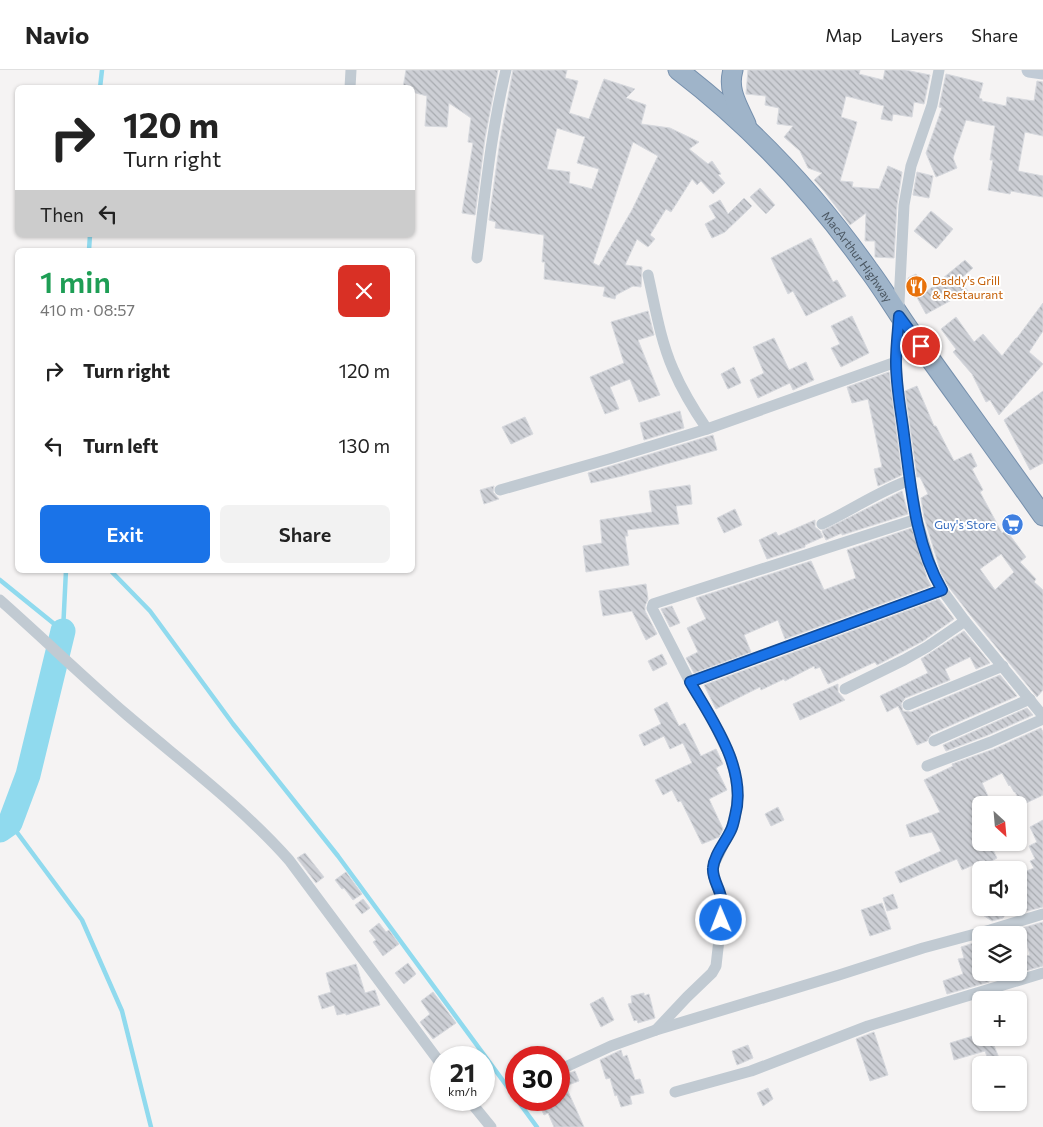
<!DOCTYPE html>
<html lang="en">
<head>
<meta charset="utf-8">
<style>
	body { margin:0; font-family:Commissioner,sans-serif; background:#f2f2f2; color:#222; height:100vh; display:flex; flex-direction:column; font-size:19px; white-space:nowrap }
	* { box-sizing:border-box; margin:0 }
	p { font-size:16px; color:#767676 }
	.icon { flex:none; width:28px; height:28px; fill:none; stroke:currentColor; stroke-width:2; stroke-linecap:round; stroke-linejoin:round }
	.map { position:relative; flex:1; overflow:hidden }
	.sheet { position:absolute; left:15px; top:178px; width:400px; height:325px; display:flex; flex-direction:column; background:#fff; border-radius:8px; box-shadow:0 1px 4px #0004 }
	.sheet>* { flex:none }
	.top-card { position:absolute; left:15px; top:15px; width:400px; height:152px; border-radius:8px; box-shadow:0 1px 4px #0004; background:#fff; color:#222; overflow:hidden }
	.needle { width:32px; rotate:154deg }
	.fabs { position:absolute; left:972px; top:726px; display:grid; gap:10px }
	.fabs a { display:grid; place-items:center; width:55px; height:55px; border-radius:8px; background:#fff; box-shadow:0 1px 4px #0004; font-size:25px }
	.speed { position:absolute; left:430px; top:976px; display:flex; gap:10px; font-size:25px; font-weight:700; text-align:center }
	.speed>* { display:grid; place-content:center; width:65px; height:65px; border-radius:50%; background:#fff; box-shadow:0 1px 4px #0004; line-height:1 }
	.speed small { font-size:12px; font-weight:400 }
	.speed .limit { border:8px solid #d22; background:#fff; color:#111 }
	.pin { position:absolute; display:grid; place-items:center; width:42px; height:42px; color:#fff; margin:-21px; border:2px solid #fff; border-radius:50%; box-shadow:0 1px 5px #0007 }
	.me { position:absolute; width:55px; margin:-28px; rotate:359deg; stroke-linejoin:round; filter:drop-shadow(0 0 4px #0008) }
	.turn { display:flex; align-items:center; gap:18px; height:105px; padding:0 25px; font-size:22px }
	.turn .icon { width:65px; height:65px; stroke-width:2.5 }
	.turn b { display:block; font-size:35px; line-height:42px }
	.then { display:flex; align-items:center; height:48px; padding:0 25px; background:#0003; gap:10px; font-size:19px }
	.round { display:grid; place-items:center; flex:none; width:52px; height:52px; border-radius:8px; background:#f2f2f2 }
	.head { display:flex; align-items:center; justify-content:space-between; height:85px; padding:0 25px }
	h1 { font-size:30px; font-weight:600; line-height:38px; color:#1e9e55 }
	.action { display:flex; gap:10px; margin-top:auto; padding:10px 25px }
	.action a { flex:1; height:58px; border-radius:8px; background:#1a73e8; color:#fff; font-size:20px; font-weight:600; line-height:58px; text-align:center }
	.action a+a { background:#f2f2f2; color:#222 }
	ul { padding:0; list-style:none }
	li { display:flex; align-items:center; gap:15px; height:75px; padding:0 25px }
	li div { flex:1 }
	li b { display:block; font-size:19px }
	li em { font-style:normal }
	header { display:flex; align-items:center; gap:30px; box-sizing:border-box; height:70px; padding:0 25px; background:#fff; border-bottom:1px solid #e0e0e0 }
	header strong { font-size:24px }
	nav { display:flex; gap:28px; margin-inline-start:auto; font-size:18px }
	.map>svg:first-child { display:block }
	.lines { fill:none; stroke-linecap:round; stroke-linejoin:round }
	.stream { stroke:#90daee; stroke-width:4.5 }
	.river { stroke:#90daee; stroke-width:25 }
	.building { fill:url(#building-back-hatch); stroke:#d7d9de; fill-rule:evenodd }
	.trunk-casing { stroke:#7690ad; stroke-width:21 }
	.minor { stroke:#c1cad2; stroke-width:11 }
	.secondary { stroke:#c1cbd6; stroke-width:15 }
	.trunk { stroke:#9fb4c9; stroke-width:19 }
	.route-casing { stroke:#114b97; stroke-width:12 }
	.route { stroke:#1a73e8; stroke-width:9 }
	.labels { text-anchor:middle; dominant-baseline:central; stroke-width:4; stroke-linejoin:round; paint-order:stroke }
	.street-label { font-size:12px; fill:#4a5661; stroke:#fff }
	.food-label { font-size:12px; fill:#c56008; stroke:#fff; text-anchor:start }
	.shop-label { font-size:12px; fill:#366cbe; stroke:#fff; text-anchor:end }
</style>
</head>
<body>
<header>
<strong>Navio</strong>
<nav><a>Map</a><a>Layers</a><a>Share</a></nav>
</header>
<div class="map">
<svg width="1043" height="1057" viewBox="0 0 1043 1057">
	<defs>
		<pattern id="building-back-hatch" width="6" height="6" patternUnits="userSpaceOnUse" patternTransform="scale(1.25)"><rect width="6" height="6" fill="#cdcfd5"/><path d="M-1 5l2 2M0 0l6 6M5-1l2 2" fill="none" stroke="#a8abb0"/></pattern>
	</defs>
	<rect width="100%" height="100%" fill="#f5f3f3"/>
	<g class="lines">
		<g class="stream">
			<path d="M100,18L102,0"/>
			<path d="M89,180L90,165"/>
			<path d="M110,500L150,541L233,654L338,786L537,1057"/>
			<path d="M0,510L63,561"/>
			<path d="M63,561L66,500"/>
			<path d="M10,753L82,850L122,941L151,1057"/>
		</g>
		<path class="river" d="M0,760L10,753L28,705L63,561"/>
	</g>
	<g class="building">
		<path d="M406,0H498L485,68L475,145L462,143L473,73L468,72L471,48L449,33L447,57L425,56L427,26L412,22V18H403Z"/>
		<path d="M513,0H567L565,8L578,11L569,43L589,49L604,9L635,19L626,28L646,35L641,54L670,58L699,72L689,79L708,94L712,91L721,104L718,105L725,113L713,124L701,111L697,115L692,109L671,142L666,139L650,165L655,169L648,177L637,169L625,195L642,197L641,217L633,216L616,225L615,229L603,226L605,217L544,209L545,192H542L544,165L495,158L496,152L489,150L500,71ZM557,58L585,67L577,93L599,99L592,119L569,113L570,102L547,99ZM633,72L658,86L632,140L599,196L593,193Z"/>
		<path d="M748,0H860L859,4L883,10L885,0H905L930,5L924,34L914,32L912,47L893,44L892,51L881,49L884,36L846,26L841,47L857,52L840,111L853,112L852,117L879,119L888,96L902,102L897,135L894,188L875,187V171H865L866,143L850,155L824,121L814,110L822,103L808,98L800,81L784,67L793,56L777,54L779,38L765,35L766,26L746,24Z"/>
		<path d="M946,4L983,13L979,28L982,29V31L1006,36L1007,27L1034,31L1037,11L1043,12V66L1025,62L1018,101L1043,106V127L1011,121L1010,124L988,120L993,90H990L995,56L966,50L953,88L957,98L936,107L926,83L942,38L939,37Z"/>
		<path d="M917,102L933,106L929,128L913,125Z"/>
		<path d="M760,118L775,135L766,144L750,127Z"/>
		<path d="M744,128L752,136L725,162L712,168L705,154L716,148L709,136L720,130L728,144Z"/>
		<path d="M931,141L953,159L936,179L914,161Z"/>
		<path d="M811,168L833,212L837,210L846,226L806,246L793,221L788,224L771,188Z"/>
		<path d="M965,190L973,198L959,210L968,221L926,244L908,211V208L916,204L926,222Z"/>
		<path d="M1043,233V261L1029,282L1043,294L999,345L990,330L986,332L972,304L953,282L956,279L941,259L956,247L974,272L983,264L1002,286L1016,268H1017Z"/>
		<path d="M648,241L654,265L638,270L660,325L639,332L630,309L610,317L619,339L605,344L590,307L624,293L611,252Z"/>
		<path d="M852,246L869,283L841,297L831,278L840,274L831,256Z"/>
		<path d="M774,268L789,300L806,292L814,310L793,320L790,313L758,328L750,310L764,303L753,277Z"/>
		<path d="M734,297L741,313L728,319L721,304Z"/>
		<path d="M889,302L902,405L878,416L874,399L882,397L868,329L852,333L847,317Z"/>
		<path d="M917,316L934,356H936L954,391L971,383L977,396L972,399L983,420L980,422L1002,463L1006,460L1026,487L1020,492L1036,509L1034,512L1043,520V620L1037,627L971,546L948,516L941,503L924,447L921,428L928,424L920,407H917L905,321ZM1001,484L1014,502L995,520L980,499Z"/>
		<path d="M1043,321V393L1030,400L1004,350Z"/>
		<path d="M680,341L684,358L644,370L640,353Z"/>
		<path d="M525,347L533,364L511,374L502,357Z"/>
		<path d="M713,365L717,380L622,406L591,413L588,403Z"/>
		<path d="M690,415L692,434L676,436L679,454L627,460L628,466H625L629,495L586,502L583,476L602,473L600,450L652,442L649,421Z"/>
		<path d="M494,416L493,422L499,429L484,434L480,420Z"/>
		<path d="M902,421L908,444L842,465V463L826,470L822,461Z"/>
		<path d="M735,439L742,455L724,463L717,448Z"/>
		<path d="M815,450V457L820,461L823,467L805,475V477L767,489L759,470L776,462L778,466Z"/>
		<path d="M912,458L927,508L931,516L785,569L778,550L744,565L751,582L694,603L686,588L698,582L687,558L706,549L696,528L811,491L824,520L856,508L847,480Z"/>
		<path d="M646,514L648,529L645,536V541L657,564L646,570L632,541L603,546L599,521Z"/>
		<path d="M939,529L954,549L923,571L877,595L875,592L828,614L820,597L815,599L814,596L785,611L784,609L761,620L760,617L716,639L704,615Z"/>
		<path d="M672,536L680,553L670,557L661,539Z"/>
		<path d="M964,561L990,593L976,599L970,587L945,599L950,610L905,628L901,634L903,641L911,642L1000,605L1017,626L931,664L927,671L917,675L898,636L887,642L880,626L928,603L921,589Z"/>
		<path d="M662,584L667,594L653,601L648,591Z"/>
		<path d="M838,614V622L845,630L800,650L793,634Z"/>
		<path d="M667,632L679,656L685,653L701,686L716,679L723,694L716,698L727,720L709,729L723,759L719,767L702,774L681,731L678,732L672,720L663,725L655,710L692,693L683,673L670,679L664,666L644,676L639,665L661,654L654,639Z"/>
		<path d="M1027,638L1033,645L988,665L946,681L943,675Z"/>
		<path d="M1041,658L1043,662V725L1022,735L1015,722H1014L1010,715L1009,716L1002,703L982,713L992,735H981V772H987L989,777L991,776L997,788L986,794L984,790L962,800L957,789L900,813L895,802L941,781L932,762L910,767L906,755L940,742L924,710L953,696L952,694L994,679Z"/>
		<path d="M778,737L784,750L771,756L765,744Z"/>
		<path d="M1043,750V837L1019,843V804L1034,798L1030,791L1035,789L1029,776L1037,772L1030,757Z"/>
		<path d="M305,783L324,807L316,813L297,788Z"/>
		<path d="M346,802L362,824L353,830L344,818L342,819L335,810Z"/>
		<path d="M893,824L898,838L887,841L883,828Z"/>
		<path d="M363,829L370,838L362,844L355,835Z"/>
		<path d="M882,833L891,859L870,866L861,840Z"/>
		<path d="M972,838H994L1005,845L1003,848L992,851Z"/>
		<path d="M1043,852V896L1025,901L1021,887L1030,885L1022,858Z"/>
		<path d="M379,853L386,862L389,860L399,874L383,886L373,872L376,870L369,861Z"/>
		<path d="M977,872L981,886V902H986L989,912L947,924L943,911L963,904L958,889L964,888L961,877Z"/>
		<path d="M408,893L416,904L404,914L395,903Z"/>
		<path d="M356,894L365,923L375,920L380,935L346,945V943L337,945L334,935L322,939L318,926L331,922L326,903Z"/>
		<path d="M433,922L456,953L433,969L420,952L430,944L421,931Z"/>
		<path d="M644,923V926L649,924L655,948L638,953L637,950L634,951L628,934L632,933L631,926Z"/>
		<path d="M603,927L614,950L601,957L590,934Z"/>
		<path d="M874,962L888,1005L870,1011L856,969Z"/>
		<path d="M976,965L977,968H991L999,988L989,992L985,981L954,990L950,973Z"/>
		<path d="M748,975L753,988L737,995L732,981Z"/>
		<path d="M621,980L623,987L627,985L635,1010L640,1009L644,1023L630,1026L632,1034L621,1037L617,1025L615,1026L610,1008L606,1009L600,990Z"/>
		<path d="M575,1001L579,1011L563,1017L560,1007Z"/>
		<path d="M768,1018L773,1029L763,1036L757,1023Z"/>
		<path d="M567,1019L584,1057H554L548,1043L544,1045L539,1034L548,1030H559V1022Z"/>
	</g>
	<g class="lines">
		<defs>
			<g id="trunk">
				<path id="s1" d="M678,0C751,56 815,124 868,199C884,220 897,243 913,265C956,325 1000,385 1043,446"/>
				<path d="M733,0C727,20 738,36 746,54"/>
			</g>
		</defs>
		<use href="#trunk" class="trunk-casing"/>
		<g class="minor">
			<path d="M939,0L932,35L911,96L904,135L896,292L898,322L910,410L917,449L934,506L942,520L965,551L1043,646"/>
			<path d="M350,18L351,0"/>
			<path d="M477,188C485,125 491,61 506,0"/>
			<path d="M648,205C655,236 660,269 673,299C682,320 694,340 707,359"/>
			<path d="M500,420L609,389L707,359L896,292"/>
			<path d="M822,454C852,440 879,421 910,410"/>
			<path d="M0,530C43,568 84,608 127,645C182,692 241,736 289,790L441,994"/>
			<path d="M690,612L942,520"/>
			<path d="M845,619L904,590L927,577L965,551"/>
			<path d="M908,635L1003,596"/>
			<path d="M934,671L1030,629"/>
			<path d="M927,696L991,672L1043,649"/>
			<path d="M656,960L687,927L712,903L716,896L723,834L713,804V796L731,759L736,742L738,727L736,710L731,688L725,676L712,649L690,612L652,538L653,534L917,449"/>
			<path d="M559,1000L611,976L656,960L839,905L923,878L990,860L1043,844"/>
			<path d="M675,1022L751,1001L868,956L1043,903"/>
			<path d="M469,1030L491,1057"/>
		</g>
		<path class="secondary" d="M1029,0L1043,2"/>
		<use href="#trunk" class="trunk"/>
	</g>
	<g class="lines">
		<defs>
			<path id="route" d="M721,850C722,842 723,835 721,827C719,817 712,808 713,798C714,785 725,773 731,760C733,756 734,751 735,746C748,699 712,650 690,612L942,520C915,474 911,417 904,365C901,341 896,316 896,292C896,277 898,261 899,246L921,276"/>
		</defs>
		<use href="#route" class="route-casing"/>
		<use href="#route" class="route"/>
	</g>
	<defs>
		<symbol id="restaurant-disc" viewBox="-11 -11 22 22"><circle r="9.5" fill="#e8710a" stroke="#fff"/><path d="M-5-6h1v4h1v-4h1v4h1v-4h1v5L-1.5 .5V6h-2V.5L-5-1ZM5-6V6H3V1.5H1.5Q1.5-4 5-6Z" fill="#fff"/></symbol>
		<symbol id="supermarket-disc" viewBox="-11 -11 22 22"><circle r="9.5" fill="#3f7fe0" stroke="#fff"/><path d="M-6-5.5h2.5l.6 2H6L4.5 2H-2.5L-4.4-4H-6ZM-1.5 3.2a1.3 1.3 0 1 0 .1 0ZM3 3.2a1.3 1.3 0 1 0 .1 0Z" fill="#fff"/></symbol>
	</defs>
	<g fill-rule="evenodd">
		<use href="#restaurant-disc" x="904" y="204" width="25" height="25"/>
		<use href="#supermarket-disc" x="1000" y="442" width="25" height="25"/>
	</g>
	<g class="labels">
		<g class="street-label">
			<text stroke="none"><textPath href="#s1" startOffset="260">MacArthur Highway</textPath></text>
		</g>
		<g class="food-label">
			<text x="932" y="210">Daddy's Grill<tspan x="932" dy="14">&amp; Restaurant</tspan></text>
		</g>
		<g class="shop-label">
			<text x="996" y="454">Guy's Store</text>
		</g>
	</g>
</svg>
<div class="fabs">
<a><svg class="needle" viewBox="-14 -14 28 28"><path d="M0-13l5 13h-10z" fill="#e53935"/><path d="M0 13l5-13h-10z" fill="#767676"/></svg></a>
<a><svg class="icon" aria-label="sound" viewBox="0 0 24 24"><path d="M4 9h4l5-4v14l-5-4H4zM17 9q2 3 0 6"/></svg></a>
<a><svg class="icon" aria-label="layers" viewBox="0 0 24 24"><path d="M12 4l9 5-9 5-9-5zM3 14l9 5 9-5"/></svg></a>
<a>+</a>
<a>−</a>
</div>
<div class="speed"><div>21<small>km/h</small></div><div class="limit">30</div></div>
<div class="pin" style="left:921px;top:276px;background:#d93025"><svg class="icon" aria-label="arrive" viewBox="0 0 24 24"><path d="M6 21V4h12l-3 4 3 4H6"/></svg></div>
<svg class="me" style="left:721px;top:850px" viewBox="-20 -20 40 40"><circle r="17" fill="#1a73e8" stroke="#fff" stroke-width="3"/><path d="M0-11L8 9 0 5-8 9z" fill="#fff"/></svg>
<div class="top-card">
<div class="turn"><svg class="icon" aria-label="right" viewBox="0 0 24 24"><path d="M7 20v-9h11M14 6l5 5-5 5"/></svg><div><b>120 m</b>Turn right</div></div>
<div class="then">Then<svg class="icon" aria-label="left" viewBox="0 0 24 24"><path d="M17 20v-9H6M10 6l-5 5 5 5"/></svg></div>
</div>
<section class="sheet">
<div class="head"><div><h1>1 min</h1><p>410 m · 08:57</p></div><a class="round" style="background:#d93025;color:#fff"><svg class="icon" aria-label="close" viewBox="0 0 24 24"><path d="M6 6l12 12M18 6L6 18"/></svg></a></div>
<ul>
<li><svg class="icon" aria-label="right" viewBox="0 0 24 24"><path d="M7 20v-9h11M14 6l5 5-5 5"/></svg><div><b>Turn right</b></div><em>120 m</em></li>
<li><svg class="icon" aria-label="left" viewBox="0 0 24 24"><path d="M17 20v-9H6M10 6l-5 5 5 5"/></svg><div><b>Turn left</b></div><em>130 m</em></li>
</ul>
<div class="action"><a>Exit</a><a>Share</a></div>
</section>
</div>
</body>
</html>
